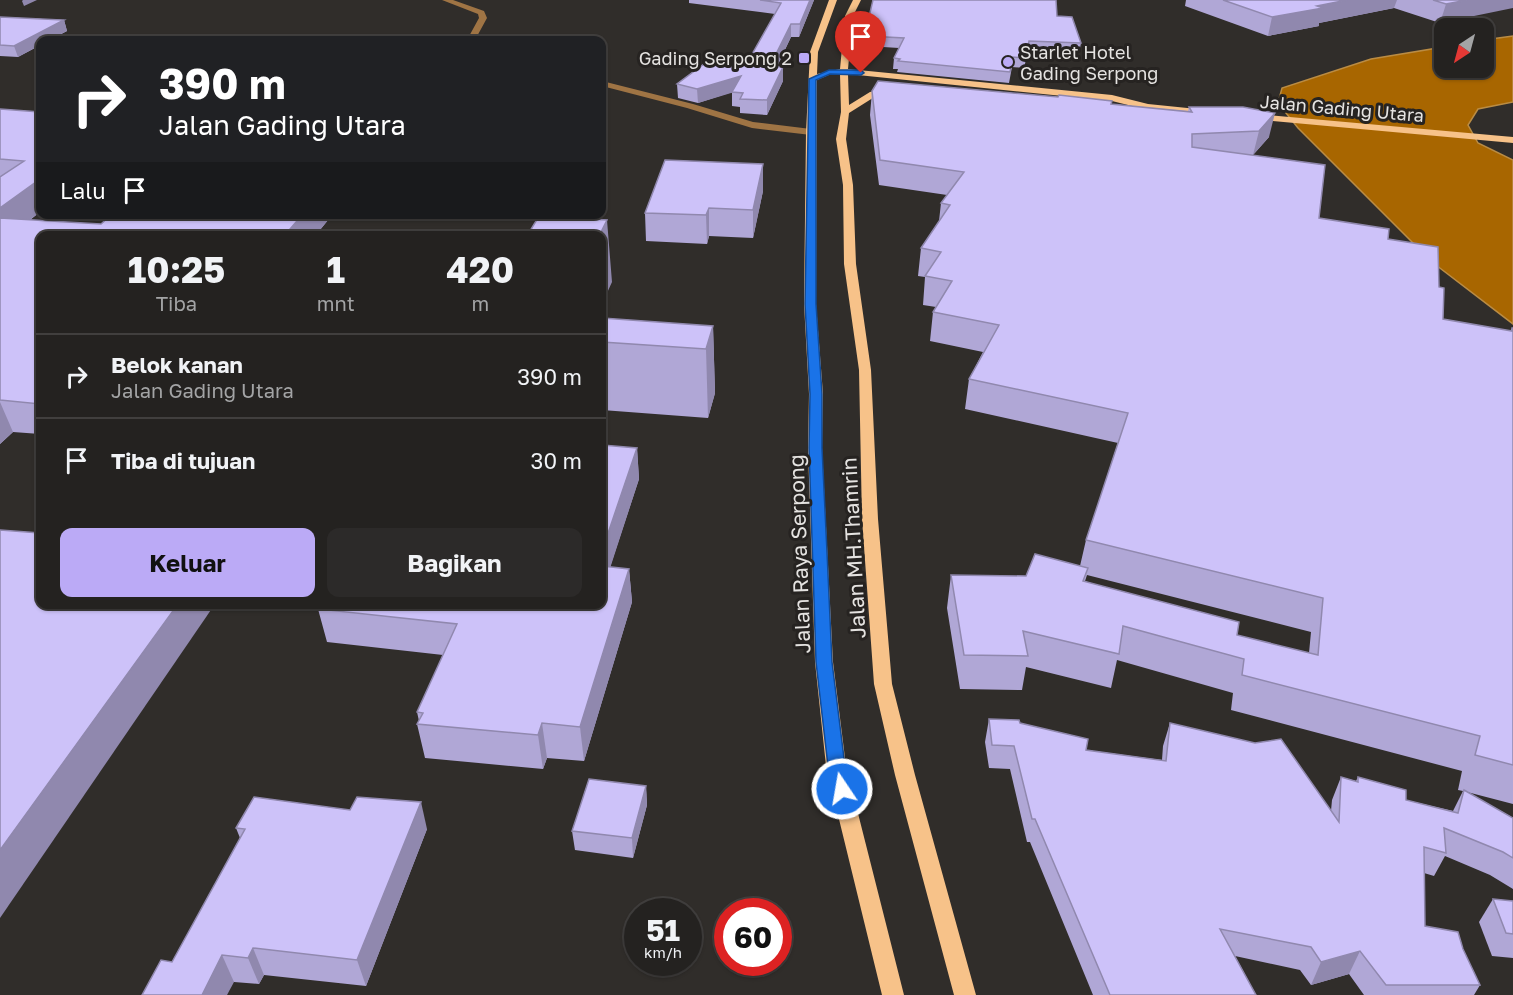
<!DOCTYPE html>
<html lang="id">
<head>
<meta charset="utf-8">
<style>
	body { margin:0; font-family:"Golos Text",sans-serif; background:#2c2a29; color:#f1f3f6; height:100vh; display:flex; flex-direction:column; font-size:22px; white-space:nowrap }
	* { box-sizing:border-box; margin:0 }
	p { font-size:20px; color:#a3a4a5 }
	.icon { flex:none; width:33px; height:33px; fill:none; stroke:currentColor; stroke-width:2; stroke-linecap:round; stroke-linejoin:round }
	.map { position:relative; flex:1; overflow:hidden }
	.sheet { position:absolute; left:36px; top:231px; width:570px; height:378px; display:flex; flex-direction:column; background:#242220; border-radius:12px; box-shadow:0 2px 4px #0004,0 0 0 2px #413f3e }
	.sheet>* { flex:none }
	.banner { position:absolute; left:36px; top:36px; width:570px; height:183px; border-radius:12px; box-shadow:0 2px 4px #0004,0 0 0 2px #413f3e; background:#202124; color:#fff; overflow:hidden }
	.needle { width:39px; rotate:216deg }
	.buttons { position:absolute; left:1434px; top:18px; display:grid; gap:12px }
	.buttons a { display:grid; place-items:center; width:60px; height:60px; border-radius:12px; background:#242220; box-shadow:0 2px 4px #0004,0 0 0 2px #413f3e; font-size:30px }
	.speed { position:absolute; left:624px; top:898px; display:flex; gap:12px; font-size:30px; font-weight:700; text-align:center }
	.speed>* { display:grid; place-content:center; width:78px; height:78px; border-radius:50%; background:#242220; box-shadow:0 2px 4px #0004,0 0 0 2px #413f3e; line-height:1 }
	.speed small { font-size:15px; font-weight:400 }
	.speed .limit { border:9px solid #d22; background:#fff; color:#111 }
	.pin { position:absolute; display:grid; place-items:center; width:51px; height:51px; color:#fff; margin:-62px -26px; border-radius:50% 50% 50% 0; rotate:-45deg; box-shadow:0 0 6px #0007 }
	.pin .icon { rotate:45deg }
	.me { position:absolute; width:66px; margin:-33px; rotate:348deg; stroke-linejoin:round; filter:drop-shadow(0 0 4px #0008) }
	.turn { display:flex; align-items:center; gap:21px; height:126px; padding:0 24px; font-size:27px }
	.turn .icon { width:78px; height:78px; stroke-width:2.5 }
	.turn b { display:block; font-size:42px; line-height:51px }
	.then { display:flex; align-items:center; height:57px; padding:0 24px; background:#0003; gap:12px; font-size:22px }
	.eta { display:flex; justify-content:space-evenly; align-items:center; height:102px; text-align:center }
	.eta b { font-size:36px; font-weight:700; line-height:42px }
	.primary-button { display:flex; gap:12px; margin-top:auto; padding:12px 24px }
	.primary-button a { flex:1; height:69px; border-radius:12px; background:#bbaaf6; color:#111; font-size:24px; font-weight:700; line-height:69px; text-align:center }
	.primary-button a+a { background:#2c2a29; color:#f1f3f6 }
	ul { padding:0; list-style:none }
	li { display:flex; align-items:center; gap:18px; height:84px; padding:0 24px; border-top:2px solid #413f3e }
	li div { flex:1 }
	li b { display:block; font-size:22px }
	li em { font-style:normal }
	.map>svg:first-child { display:block }
	.water { fill:#a86600; stroke:#ba8c44; stroke-width:1.5 }
	.lines { fill:none; stroke-linecap:round; stroke-linejoin:round }
	.minor { fill:#9f7444; fill-rule:evenodd }
	.major { fill:#f7c289; fill-rule:evenodd }
	.wall { fill:#b0a7d6; fill-rule:evenodd }
	.shaded-wall { fill:#9088ae }
	.building { fill:#cdc2f9; stroke:#9088ae; stroke-width:1.5 }
	.route { fill:#1a73e8; stroke:#114b97; stroke-width:1.5 }
	.poi-dot { fill:#bbaaf6; stroke:#262321; stroke-width:2 }
	.labels { text-anchor:middle; dominant-baseline:central; stroke-width:6; stroke-linejoin:round; paint-order:stroke }
	.far-poi-label { font-size:18px; fill:#e5e3e1; stroke:#262321; text-anchor:start }
	.far-street-label { font-size:18px; fill:#e5e3e1; stroke:#262321 }
	.street-label { font-size:21px; fill:#e5e3e1; stroke:#262321 }
</style>
</head>
<body>
<div class="map">
<svg width="1513" height="995" viewBox="0 0 1513 995">
	<rect width="100%" height="100%" fill="#302d2a"/>
	<path class="water" d="M1513,36V102L1478,109L1468,125L1478,143L1513,160V324L1432,262L1298,128L1278,103L1282,88L1371,59L1444,47V68H1484V40Z"/>
	<g class="lines">
		<g class="minor">
			<path d="M442,0H453L484,11L487,18L475,40H467L479,18L478,14Z"/>
			<path d="M602,81L693,104L753,122L811,129L816,132L811,135L752,128L687,108L602,86Z"/>
		</g>
		<g class="major">
			<path d="M829,0H837L818,52L817,74L840,69L845,16L853,0H861L853,16L848,69L1112,95L1148,104L1207,110L1211,113L1207,116L1148,110L1112,101L848,74L849,105L870,92L892,87L896,90L876,96L849,113L846,139L853,185L856,264L871,370L878,519L892,684L915,775L976,995H954L895,775L874,684L862,519L859,370L844,264L843,185L836,139L841,112L840,74H831L817,80L816,304L823,394L822,448L833,662L846,766L904,995H882L826,766L815,662L808,448L809,394L804,304L806,132L810,52Z"/>
			<path d="M1255,114L1513,137V143L1252,119V115Z"/>
		</g>
	</g>
	<g class="wall">
		<path d="M689,0H814L799,37H791L777,67H783V81L767,115L740,113V107L732,106V92L698,103L678,98L677,84L747,63L775,14L689,3Z"/>
		<path d="M1186,0H1513L1440,23L1394,8L1319,23V26L1268,36L1185,6Z"/>
		<path d="M1057,16L1081,43L1079,53L1028,51L1024,68L1012,67L1009,83L897,72L898,69H893L894,58L899,48L867,46V36L870,27H869V17Z"/>
		<path d="M0,17L64,20L67,31L18,57L0,56Z"/>
		<path d="M872,91L1111,104L1188,111L1189,107H1243L1269,137L1253,155L1319,218L1388,239L1439,287L1443,319L1510,331L1512,328H1513V804L1467,792L1513,818V889L1490,875L1445,856L1434,876L1424,873L1425,926L1463,949L1480,985L1474,995H1364L1349,974L1311,985L1300,970L1235,956L1256,995H1093L1030,842H1027L1010,769L989,768L985,742L989,719L1020,723L1086,750L1162,760L1163,746L1170,723L1331,811L1332,800L1341,777L1356,781L1358,777L1406,800L1453,811L1463,791L1458,790L1462,771L1231,710L1233,693L1117,660L1111,688L1026,667L1022,690L960,689L947,608L951,575L1026,576L1080,566L1086,540L1118,443L965,409L969,379L983,352L930,341L933,312L936,307L923,305L925,277L918,276L921,248L939,221L941,203L947,195L879,185L870,115ZM1087,575L1311,632L1309,653L1237,635L1085,581Z"/>
		<path d="M0,109L40,112V212L30,220L101,224L112,214H333L315,236H40V434L13,432L0,444Z"/>
		<path d="M763,164V191L753,238L709,236L707,244L646,241L645,213Z"/>
		<path d="M602,318L713,326L715,393L708,418L602,410Z"/>
		<path d="M637,448L639,479L610,567L629,569L632,602L584,761L547,758L543,769L425,758L417,724L419,721L417,712L443,655L327,642L318,609Z"/>
		<path d="M646,786L647,805L633,858L575,850L572,831Z"/>
		<path d="M236,828L427,829L366,986L264,975L259,984L234,982L172,962L240,838Z"/>
		<path d="M1493,899L1513,901V958L1492,956L1479,922Z"/>
	</g>
	<g class="shaded-wall">
		<path d="M23,0H37L24,6L22,1Z"/>
		<path d="M810,0H814L799,37L800,24Z"/>
		<path d="M1347,0H1397L1394,8L1319,23V26L1268,36L1272,17L1317,6Z"/>
		<path d="M1467,0H1513V8L1440,23L1446,4Z"/>
		<path d="M64,20L67,31L49,40H40V45L18,57L14,46Z"/>
		<path d="M791,24V37L770,80V66Z"/>
		<path d="M783,67V81L767,115V100Z"/>
		<path d="M741,76V90L698,103L697,89Z"/>
		<path d="M1275,113L1269,137L1253,155L1259,131Z"/>
		<path d="M763,164V191L753,238V210Z"/>
		<path d="M40,179V212L0,242V208Z"/>
		<path d="M709,208V236L707,244L706,215Z"/>
		<path d="M303,214H333L315,236H284Z"/>
		<path d="M607,220L612,282L602,304V236H599Z"/>
		<path d="M713,326L715,393L708,418L706,349Z"/>
		<path d="M0,402L13,432L0,444Z"/>
		<path d="M637,448L639,479L602,593V551Z"/>
		<path d="M629,569L632,602L584,761L580,727Z"/>
		<path d="M178,604H215L0,918V850Z"/>
		<path d="M542,723L547,758L543,769L538,735Z"/>
		<path d="M646,786L647,805L633,858L632,838Z"/>
		<path d="M421,802L427,829L366,986L357,960Z"/>
		<path d="M253,948L264,975L259,984L248,958Z"/>
		<path d="M1360,951L1349,974L1311,985L1321,962Z"/>
		<path d="M222,955L234,982L227,995H202Z"/>
	</g>
	<g class="building">
		<path d="M760,0H810L800,24H791L770,66L783,67L767,100L740,99L743,93L732,92L741,76L697,89L677,84L712,58L747,63L781,3Z"/>
		<path d="M873,0H1056L1057,16L1072,17L1081,43L1029,41L1026,58L1013,57L1010,72L898,61L900,59L894,58L904,38L867,36L873,17H869Z"/>
		<path d="M1223,0H1347L1317,6L1323,8L1272,17Z"/>
		<path d="M1433,0H1467L1446,4Z"/>
		<path d="M0,17L64,20L14,46L0,45Z"/>
		<path d="M878,81L1058,97L1059,95L1112,101L1111,104L1192,112L1189,107H1243L1275,113L1259,131L1192,134V147L1325,165L1319,218L1389,229L1388,239L1438,247L1439,287L1444,288L1443,319L1512,331V328H1513V765L1475,755L1480,736L1242,675L1244,659L1123,626L1119,654L1023,631L1028,656L964,655L951,575L1026,576L1035,554L1088,568L1083,581L1239,622L1237,635L1318,655L1323,598L1086,540L1128,413L969,379L999,325L933,312L952,281L925,276L941,252L921,248L950,205L941,203L964,172L880,160L872,91Z"/>
		<path d="M0,109L40,112V179L0,208V177L24,161L0,159Z"/>
		<path d="M665,160L763,164L753,210L709,208L706,215L645,213Z"/>
		<path d="M112,214H303L284,236H40V404L0,400V218L101,224Z"/>
		<path d="M539,216L607,220L599,236H527Z"/>
		<path d="M602,318L713,326L706,349L602,342Z"/>
		<path d="M602,445L637,448L602,551Z"/>
		<path d="M0,530L40,533V604H178L0,850Z"/>
		<path d="M602,566L629,569L580,727L542,723L538,735L417,724L423,713L417,712L457,624L318,609L321,604H602Z"/>
		<path d="M989,719L1019,720L1020,723L1088,739L1086,750L1166,761L1170,723L1255,743L1281,739L1339,822L1341,777L1358,782V777L1406,790V800L1458,813L1464,790L1513,818V858L1503,852L1444,828L1446,853L1424,847L1425,926L1458,932L1463,949L1480,985H1386L1360,951L1321,962L1311,947L1220,929L1256,995H1110L1035,819H1032L1014,746L992,745Z"/>
		<path d="M589,779L646,786L632,838L572,831Z"/>
		<path d="M254,797L350,810L357,797L421,802L357,960L253,948L248,958L222,955L202,995H142L161,960L172,962L245,829L236,828Z"/>
		<path d="M1493,899L1513,901V934L1506,933Z"/>
	</g>
	<path class="route" d="M829,70H861L864,73L861,75L830,74L816,80V304L822,394V448L827,552L832,662L845,766L851,789L848,794L842,796L836,794L828,766L816,662L809,448L810,394L805,304L809,79Z"/>
	<g class="poi-dot">
		<rect x="798" y="52" width="12" height="12" rx="3"/>
		<circle cx="1008" cy="62" r="6"/>
	</g>
	<g class="labels">
		<g class="far-poi-label">
			<text x="1020" y="52">Starlet Hotel<tspan x="1020" dy="21">Gading Serpong</tspan></text>
			<text x="792" y="58" text-anchor="end">Gading Serpong 2</text>
		</g>
		<g class="far-street-label">
			<text transform="translate(1342 108) rotate(5)">Jalan Gading Utara</text>
		</g>
		<g class="street-label">
			<text transform="translate(853 548) rotate(-93)">Jalan MH.Thamrin</text>
			<text transform="translate(799 554) rotate(-92)">Jalan Raya Serpong</text>
		</g>
	</g>
</svg>
<div class="buttons">
<a><svg class="needle" viewBox="-14 -14 28 28"><path d="M0-13l5 13h-10z" fill="#e53935"/><path d="M0 13l5-13h-10z" fill="#a3a4a5"/></svg></a>
</div>
<div class="speed"><div>51<small>km/h</small></div><div class="limit">60</div></div>
<div class="pin" style="left:861px;top:73px;background:#d93025"><svg class="icon" aria-label="arrive" viewBox="0 0 24 24"><path d="M6 21V4h12l-3 4 3 4H6"/></svg></div>
<svg class="me" style="left:842px;top:789px" viewBox="-20 -20 40 40"><circle r="17" fill="#1a73e8" stroke="#fff" stroke-width="3"/><path d="M0-11L8 9 0 5-8 9z" fill="#fff"/></svg>
<div class="banner">
<div class="turn"><svg class="icon" aria-label="right" viewBox="0 0 24 24"><path d="M7 20v-9h11M14 6l5 5-5 5"/></svg><div><b>390 m</b>Jalan Gading Utara</div></div>
<div class="then">Lalu<svg class="icon" aria-label="arrive" viewBox="0 0 24 24"><path d="M6 21V4h12l-3 4 3 4H6"/></svg></div>
</div>
<section class="sheet">
<div class="eta">
<div><b>10:25</b><p>Tiba</p></div>
<div><b>1</b><p>mnt</p></div>
<div><b>420</b><p>m</p></div>
</div>
<ul>
<li><svg class="icon" aria-label="right" viewBox="0 0 24 24"><path d="M7 20v-9h11M14 6l5 5-5 5"/></svg><div><b>Belok kanan</b><p>Jalan Gading Utara</p></div><em>390 m</em></li>
<li><svg class="icon" aria-label="arrive" viewBox="0 0 24 24"><path d="M6 21V4h12l-3 4 3 4H6"/></svg><div><b>Tiba di tujuan</b></div><em>30 m</em></li>
</ul>
<div class="primary-button"><a>Keluar</a><a>Bagikan</a></div>
</section>
</div>
</body>
</html>
